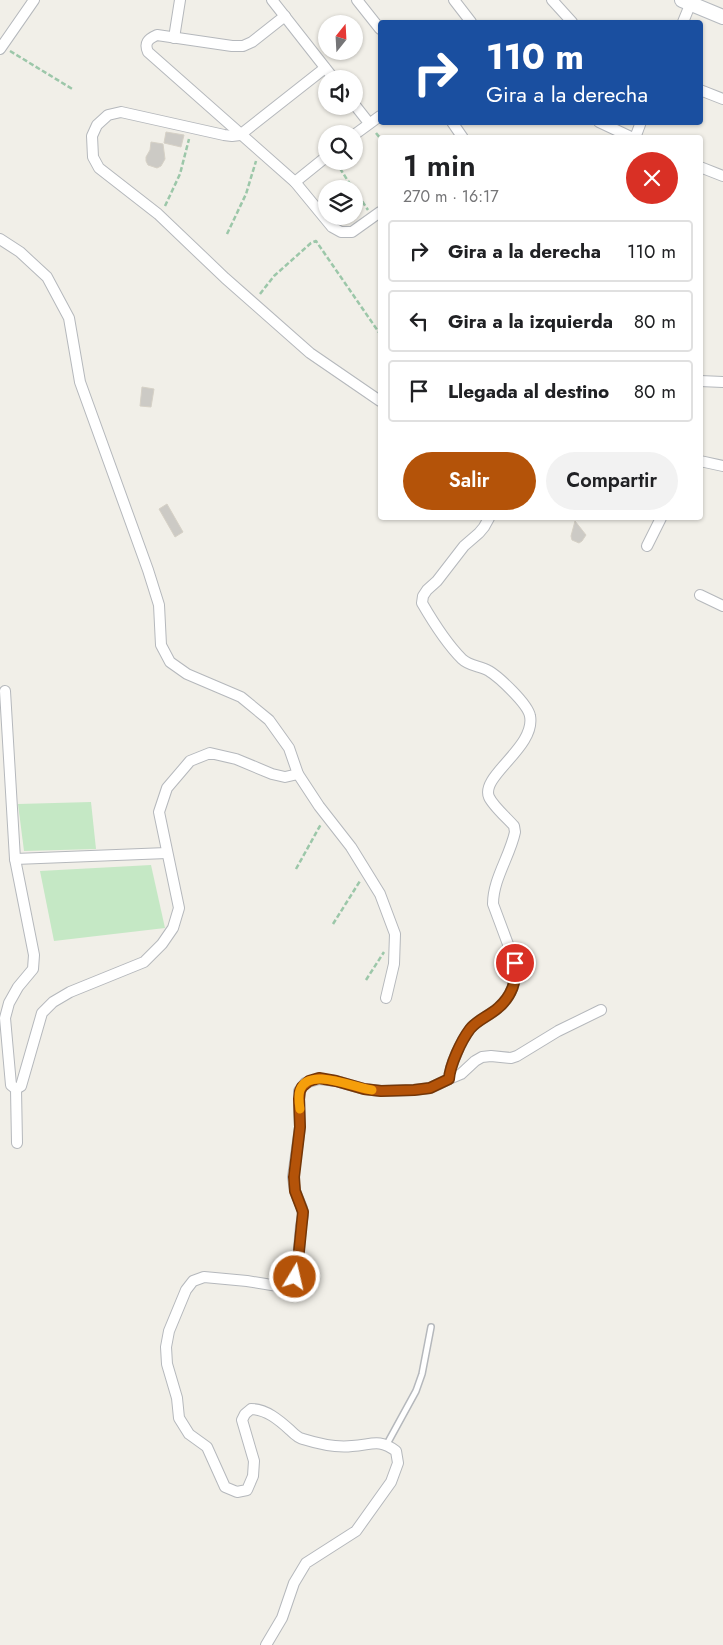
<!DOCTYPE html>
<html lang="es">
<head>
<meta charset="utf-8">
<style>
	body { margin:0; font-family:Jost,sans-serif; background:#f2f2f2; color:#202124; height:100vh; display:flex; flex-direction:column; font-size:19px; white-space:nowrap }
	* { box-sizing:border-box; margin:0 }
	p { font-size:16px; color:#757577 }
	.icon { flex:none; width:28px; height:28px; fill:none; stroke:currentColor; stroke-width:2; stroke-linecap:round; stroke-linejoin:round }
	.map { position:relative; flex:1; overflow:hidden }
	.sheet { position:absolute; left:378px; top:135px; width:325px; height:385px; display:flex; flex-direction:column; background:#fff; border-radius:5px; box-shadow:0 1px 4px #0004 }
	.sheet>* { flex:none }
	.guide { position:absolute; left:378px; top:20px; width:325px; height:105px; border-radius:5px; box-shadow:0 1px 4px #0004; background:#1a4fa0; color:#fff; overflow:hidden }
	.needle { width:32px; rotate:18deg }
	.controls { position:absolute; left:318px; top:15px; display:grid; gap:10px }
	.controls a { display:grid; place-items:center; width:45px; height:45px; border-radius:50%; background:#fff; box-shadow:0 1px 4px #0004; font-size:25px }
	.pin { position:absolute; display:grid; place-items:center; width:42px; height:42px; color:#fff; margin:-21px; border:2px solid #fff; border-radius:50%; box-shadow:0 1px 5px #0007 }
	.me { position:absolute; width:55px; margin:-28px; rotate:9deg; stroke-linejoin:round; filter:drop-shadow(0 0 4px #0008) }
	.turn { display:flex; align-items:center; gap:18px; height:105px; padding:0 25px; font-size:22px }
	.turn .icon { width:65px; height:65px; stroke-width:2.5 }
	.turn b { display:block; font-size:35px; line-height:42px }
	.round { display:grid; place-items:center; flex:none; width:52px; height:52px; border-radius:26px; background:#f2f2f2 }
	.head { display:flex; align-items:center; justify-content:space-between; height:85px; padding:0 25px }
	h1 { font-size:30px; font-weight:600; line-height:38px }
	.button { display:flex; gap:10px; margin-top:auto; padding:10px 25px }
	.button a { flex:1; height:58px; border-radius:30px; background:#b45309; color:#fff; font-size:20px; font-weight:600; line-height:58px; text-align:center }
	.button a+a { background:#f2f2f2; color:#202124 }
	ul { padding:0; list-style:none }
	li { display:flex; align-items:center; gap:15px; height:62px; margin:0 10px 8px; padding:0 15px; border:2px solid #e0e0e0; border-radius:5px }
	li div { flex:1 }
	li b { display:block; font-size:19px }
	li em { font-style:normal }
	.map>svg:first-child { display:block }
	.green { fill:#c5e8c5 }
	.building { fill:#cccac5; stroke:#d6d1c6 }
	.lines { fill:none; stroke-linecap:round; stroke-linejoin:round }
	.service-casing { stroke:#b5b8bc; stroke-width:8 }
	.minor-casing { stroke:#b5b8bc; stroke-width:12 }
	.secondary-casing { stroke:#b6babf; stroke-width:16 }
	.path { stroke:#9cc7a9; stroke-width:2.5; stroke-dasharray:5 2.5; stroke-linecap:butt }
	.service { stroke:#fff; stroke-width:5 }
	.minor { stroke:#fff; stroke-width:10 }
	.secondary { stroke:#fff; stroke-width:14 }
	.route-casing { stroke:#753606; stroke-width:12 }
	.route { stroke:#b45309; stroke-width:9 }
	.slow { stroke:#f59e0b; stroke-width:9 }
</style>
</head>
<body>
<div class="map">
<svg width="723" height="1645" viewBox="0 0 723 1645">
	<rect width="100%" height="100%" fill="#f1efe8"/>
	<g class="green">
		<path d="M91,802L96,849L24,851L18,804Z"/>
		<path d="M151,865L165,928L54,941L40,871Z"/>
	</g>
	<g class="building">
		<path d="M166,132L184,135L181,147L164,143Z"/>
		<path d="M151,142L163,144L165,159L161,166L157,168L148,165L146,161V157L150,150Z"/>
		<path d="M142,387L154,389L151,407L140,406Z"/>
		<path d="M167,504L183,532L175,537L159,509Z"/>
		<path d="M575,521L586,535L582,541L579,543L572,540L571,536Z"/>
	</g>
	<g class="lines">
		<defs>
			<path id="service" d="M387,1444L416,1391L422,1374L431,1327"/>
			<g id="minor">
				<path d="M272,0L334,79"/>
				<path d="M357,0L380,29"/>
				<path d="M454,0L471,22"/>
				<path d="M552,0L572,22"/>
				<path d="M285,16L252,42L243,46H232L157,35C148,39 144,43 148,52L295,182L332,227L341,232H352L380,212"/>
				<path d="M683,22L692,0"/>
				<path d="M174,38L180,0"/>
				<path d="M0,49L34,0"/>
				<path d="M325,68L240,135L232,136L224,135L121,112L108,115L97,125L92,136L93,157L99,168L158,214L225,278L310,353L380,401"/>
				<path d="M700,90L723,99"/>
				<path d="M354,104L369,123"/>
				<path d="M452,122L463,138"/>
				<path d="M599,122L633,138"/>
				<path d="M354,135L380,116"/>
				<path d="M635,138L641,122"/>
				<path d="M700,167L723,176"/>
				<path d="M295,182L326,157"/>
				<path d="M0,239L20,252L47,277L69,318L80,382L148,570L159,605L161,645L170,662L187,674L241,697L269,720L289,748L298,774L319,806L351,847L380,894L395,934L394,964L386,998"/>
				<path d="M700,381L723,382"/>
				<path d="M700,461L723,466"/>
				<path d="M647,546L661,518"/>
				<path d="M700,595L723,606"/>
				<path d="M5,691L15,859L34,955L33,969L18,987L9,1003L5,1018L11,1085L16,1089L17,1143"/>
				<path d="M15,859L167,853"/>
				<path d="M449,1079C450,1065 461,1041 470,1029C477,1020 489,1016 498,1008C511,997 518,980 515,963L493,904C493,879 510,856 515,832L514,826C507,818 493,806 489,797C480,776 536,747 530,716C528,704 499,677 489,671C480,666 469,666 462,659C446,643 433,622 422,603L423,596L427,590L437,581L464,546L479,533L484,527L489,518"/>
				<path d="M16,1089L21,1086L42,1013L53,1002L70,992L144,962L162,944L173,928L179,908L159,812L167,788L190,761L210,753L236,759L272,774L285,777L298,774"/>
				<path d="M266,1645L282,1618L294,1583L306,1563L356,1531L391,1482L398,1463L396,1451C378,1438 372,1445 352,1446C336,1448 319,1444 303,1439C298,1438 294,1434 290,1430C279,1420 266,1409 251,1409L245,1414L242,1420L254,1461L253,1476L247,1490L237,1492L225,1487L207,1447L189,1434L179,1418L177,1398L167,1364L166,1347L169,1331L186,1290L193,1281L204,1277L247,1281L284,1287L293,1281L297,1271L301,1226L303,1215L302,1208L295,1191L293,1177L300,1127L299,1091L305,1083L319,1079L336,1081L364,1089L381,1091L414,1090L430,1088L449,1079L461,1074L475,1061L482,1057L491,1056L511,1058L517,1056L558,1031L601,1010"/>
			</g>
			<path id="secondary" d="M682,0L723,17"/>
		</defs>
		<use href="#service" class="service-casing"/>
		<use href="#minor" class="minor-casing"/>
		<use href="#secondary" class="secondary-casing"/>
		<g class="path">
			<path d="M10,51L74,90"/>
			<path d="M376,133L380,138"/>
			<path d="M336,162L353,189"/>
			<path d="M354,189L368,210"/>
			<path d="M165,206L180,174L189,139"/>
			<path d="M227,234L246,194L256,161"/>
			<path d="M260,294L274,276L311,243L316,241L380,334"/>
			<path d="M296,869L321,824"/>
			<path d="M333,924L360,881"/>
			<path d="M366,980L384,952"/>
		</g>
		<use href="#service" class="service"/>
		<use href="#minor" class="minor"/>
		<use href="#secondary" class="secondary"/>
	</g>
	<g class="lines">
		<defs>
			<path id="route" d="M295,1277L297,1271L303,1212L295,1191L294,1177L300,1127L299,1099L300,1091L302,1087L309,1081L319,1078L336,1081L364,1089L381,1091L414,1090L430,1088L449,1079C450,1065 461,1041 470,1029C477,1020 489,1016 498,1008C511,997 518,980 515,963"/>
		</defs>
		<use href="#route" class="route-casing"/>
		<use href="#route" class="route"/>
		<path class="slow" d="M300,1109C299,1103 298,1096 300,1090C308,1066 355,1088 372,1090"/>
	</g>
</svg>
<div class="controls">
<a><svg class="needle" viewBox="-14 -14 28 28"><path d="M0-13l5 13h-10z" fill="#e53935"/><path d="M0 13l5-13h-10z" fill="#757577"/></svg></a>
<a><svg class="icon" aria-label="sound" viewBox="0 0 24 24"><path d="M4 9h4l5-4v14l-5-4H4zM17 9q2 3 0 6"/></svg></a>
<a><svg class="icon" aria-label="search" viewBox="0 0 24 24"><circle cx="10" cy="10" r="6"/><path d="M15 15l6 6"/></svg></a>
<a><svg class="icon" aria-label="layers" viewBox="0 0 24 24"><path d="M12 4l9 5-9 5-9-5zM3 14l9 5 9-5"/></svg></a>
</div>
<div class="pin" style="left:515px;top:963px;background:#d93025"><svg class="icon" aria-label="arrive" viewBox="0 0 24 24"><path d="M6 21V4h12l-3 4 3 4H6"/></svg></div>
<svg class="me" style="left:295px;top:1277px" viewBox="-20 -20 40 40"><circle r="17" fill="#b45309" stroke="#fff" stroke-width="3"/><path d="M0-11L8 9 0 5-8 9z" fill="#fff"/></svg>
<div class="guide">
<div class="turn"><svg class="icon" aria-label="right" viewBox="0 0 24 24"><path d="M7 20v-9h11M14 6l5 5-5 5"/></svg><div><b>110 m</b>Gira a la derecha</div></div>
</div>
<section class="sheet">
<div class="head"><div><h1>1 min</h1><p>270 m · 16:17</p></div><a class="round" style="background:#d93025;color:#fff"><svg class="icon" aria-label="close" viewBox="0 0 24 24"><path d="M6 6l12 12M18 6L6 18"/></svg></a></div>
<ul>
<li><svg class="icon" aria-label="right" viewBox="0 0 24 24"><path d="M7 20v-9h11M14 6l5 5-5 5"/></svg><div><b>Gira a la derecha</b></div><em>110 m</em></li>
<li><svg class="icon" aria-label="left" viewBox="0 0 24 24"><path d="M17 20v-9H6M10 6l-5 5 5 5"/></svg><div><b>Gira a la izquierda</b></div><em>80 m</em></li>
<li><svg class="icon" aria-label="arrive" viewBox="0 0 24 24"><path d="M6 21V4h12l-3 4 3 4H6"/></svg><div><b>Llegada al destino</b></div><em>80 m</em></li>
</ul>
<div class="button"><a>Salir</a><a>Compartir</a></div>
</section>
</div>
</body>
</html>
